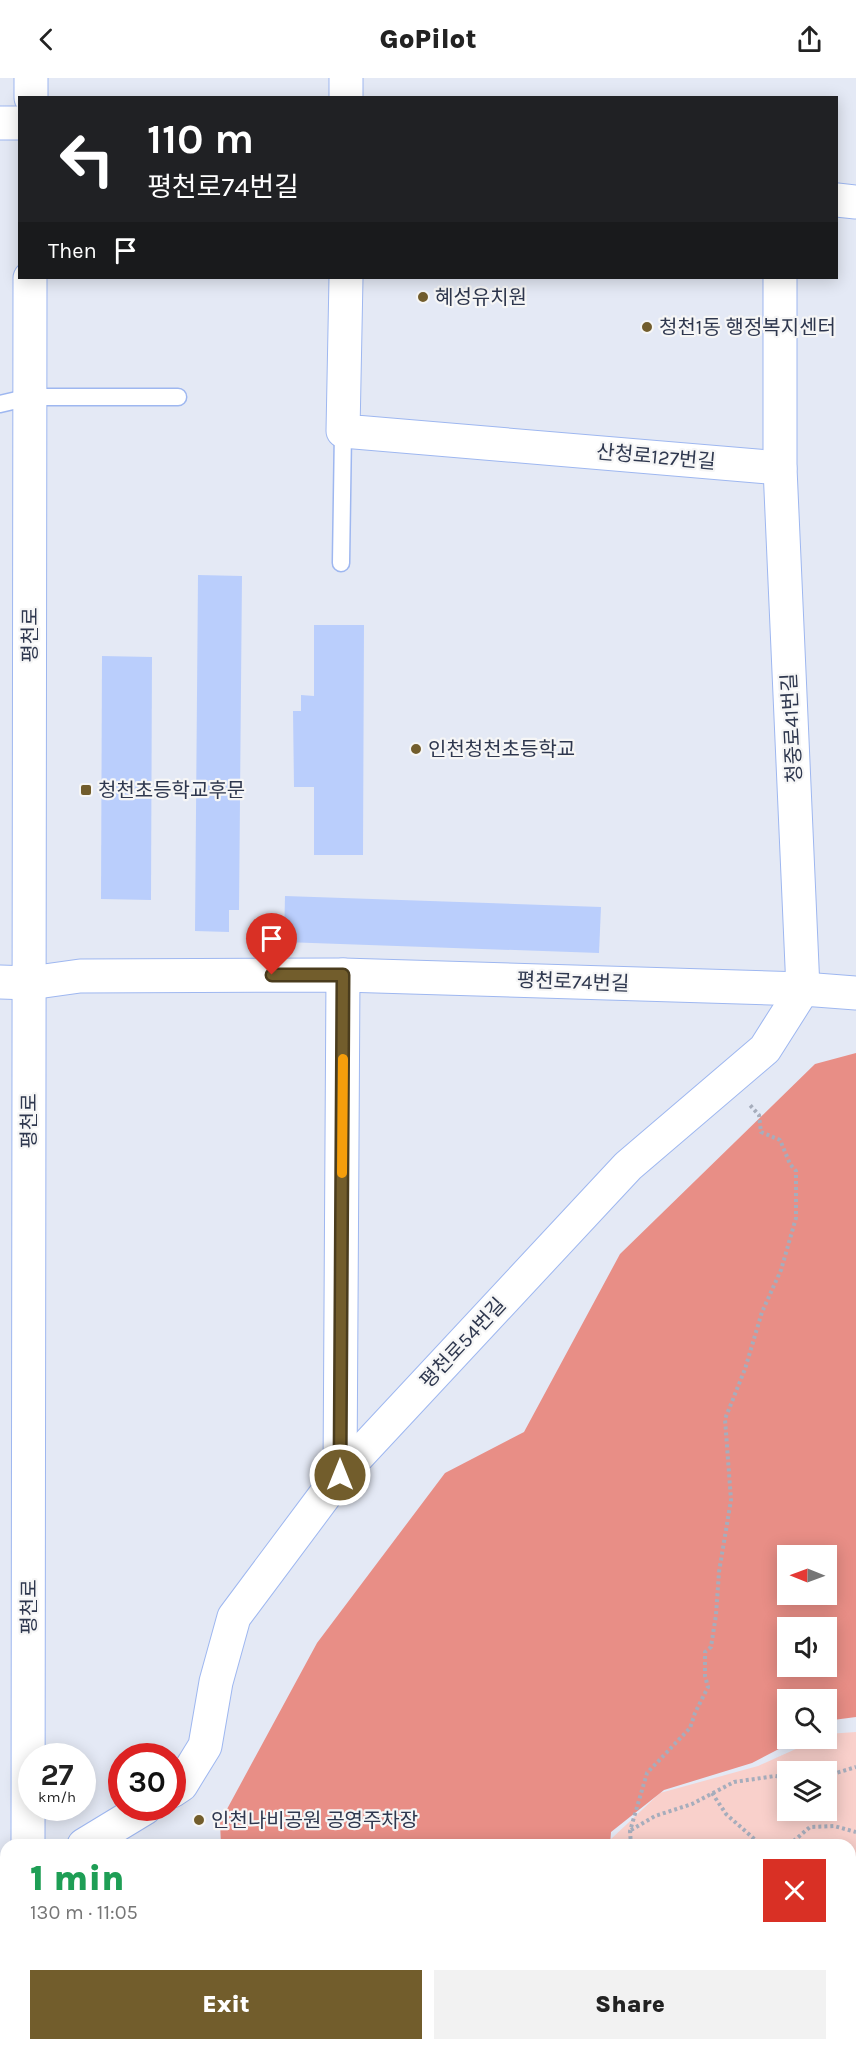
<!DOCTYPE html>
<html lang="en">
<head>
<meta charset="utf-8">
<style>
	body { margin:0; font-family:Karla,"Noto Sans KR",sans-serif; background:#f2f2f2; color:#222; height:100vh; display:flex; flex-direction:column; font-size:22px; white-space:nowrap }
	* { box-sizing:border-box; margin:0 }
	p { font-size:20px; color:#767676 }
	.icon { flex:none; width:33px; height:33px; fill:none; stroke:currentColor; stroke-width:2; stroke-linecap:round; stroke-linejoin:round }
	.map { position:relative; flex:1; overflow:hidden }
	.panel { position:absolute; left:0px; top:1761px; width:856px; height:212px; display:flex; flex-direction:column; background:#fff; border-radius:18px 18px 0 0; box-shadow:0 3px 15px #0003 }
	.panel>* { flex:none }
	.top-card { position:absolute; left:18px; top:18px; width:820px; height:183px; border-radius:0px; box-shadow:0 3px 15px #0003; background:#202124; color:#fff; overflow:hidden }
	.needle { width:39px; rotate:271deg }
	.controls { position:absolute; left:777px; top:1467px; display:grid; gap:12px }
	.controls a { display:grid; place-items:center; width:60px; height:60px; border-radius:0px; background:#fff; box-shadow:0 3px 15px #0003; font-size:30px }
	.speed { position:absolute; left:18px; top:1665px; display:flex; gap:12px; font-size:30px; font-weight:700; text-align:center }
	.speed>* { display:grid; place-content:center; width:78px; height:78px; border-radius:50%; background:#fff; box-shadow:0 3px 15px #0003; line-height:1 }
	.speed small { font-size:15px; font-weight:400 }
	.speed .limit { border:9px solid #d22; background:#fff; color:#111 }
	.pin { position:absolute; display:grid; place-items:center; width:51px; height:51px; color:#fff; margin:-62px -26px; border-radius:50% 50% 50% 0; rotate:-45deg; box-shadow:0 0 6px #0007 }
	.pin .icon { rotate:45deg }
	.me { position:absolute; width:66px; margin:-33px; rotate:0deg; stroke-linejoin:round; filter:drop-shadow(0 0 4px #0008) }
	.turn { display:flex; align-items:center; gap:21px; height:126px; padding:0 30px; font-size:27px }
	.turn .icon { width:78px; height:78px; stroke-width:2.5 }
	.turn b { display:block; font-size:42px; line-height:51px }
	.then { display:flex; align-items:center; height:57px; padding:0 30px; background:#0003; gap:12px; font-size:22px }
	.round { display:grid; place-items:center; flex:none; width:63px; height:63px; border-radius:0px; background:#f2f2f2 }
	.head { display:flex; align-items:center; justify-content:space-between; height:102px; padding:0 30px }
	h1 { font-size:36px; font-weight:800; line-height:45px; color:#1e9e55 }
	.button { display:flex; gap:12px; margin-top:auto; padding:12px 30px }
	.button a { flex:1; height:69px; border-radius:0px; background:#725d2c; color:#fff; font-size:24px; font-weight:800; line-height:69px; text-align:center }
	.button a+a { background:#f2f2f2; color:#222 }
	header { display:flex; justify-content:space-between; align-items:center; height:78px; padding:0 30px; background:#fff; font-size:27px; font-weight:800 }
	.map>svg:first-child { display:block }
	.green { fill:#f9d0cb; fill-rule:evenodd }
	.forest { fill:#e88e86; fill-rule:evenodd }
	.building { fill:#bacefc }
	.lines { fill:none; stroke-linecap:round; stroke-linejoin:round }
	.service-casing { stroke:#9eb7f0; stroke-width:19 }
	.minor-casing { stroke:#9eb7f0; stroke-width:35 }
	.secondary-casing { stroke:#9eb7f0; stroke-width:35 }
	.path { stroke:#a6adbc; stroke-width:4; stroke-dasharray:3 3; stroke-linecap:butt }
	.service { stroke:#fff; stroke-width:16 }
	.minor { stroke:#fff; stroke-width:33 }
	.secondary { stroke:#fff; stroke-width:33 }
	.route-casing { stroke:#4a3c1d; stroke-width:15 }
	.route { stroke:#725d2c; stroke-width:10 }
	.slow { stroke:#f59e0b; stroke-width:10 }
	.poi-dot { fill:#725d2c; stroke:#f6f6f6; stroke-width:2 }
	.labels { text-anchor:middle; dominant-baseline:central; stroke-width:4.5; stroke-linejoin:round; paint-order:stroke }
	.poi-label { font-size:20px; fill:#2e374e; stroke:#f6f6f6; text-anchor:start }
	.street-label { font-size:20px; fill:#2e374e; stroke:#f6f6f6 }
</style>
</head>
<body>
<header><svg class="icon" aria-label="back" viewBox="0 0 24 24"><path d="M15 5l-7 7 7 7"/></svg>GoPilot<svg class="icon" aria-label="share" viewBox="0 0 24 24"><path d="M12 15V3M7 8l5-5 5 5M5 13v7h14v-7"/></svg></header>
<div class="map">
<svg width="856" height="1972" viewBox="0 0 856 1972">
	<rect width="100%" height="100%" fill="#e4e9f5"/>
	<path class="green" d="M856,1654V1929L850,1928V1767H611V1761L660,1715L758,1688L818,1661L826,1660L827,1656ZM788,1694H826V1732H788Z"/>
	<g class="forest">
		<path d="M856,975V1639L833,1642L827,1645L826,1622H788V1660L798,1661L752,1685L664,1712L611,1754L610,1767H221L220,1744L317,1565L445,1395L524,1354L620,1176L815,986ZM788,1478H826V1516H788ZM788,1550H826V1588H788Z"/>
		<path d="M851,1936L856,1937V1972H222V1966H850Z"/>
	</g>
	<g class="building">
		<path d="M198,497L242,498L239,832H229V854L195,853Z"/>
		<path d="M314,547H364L363,777H314V709H294L293,633H301V617L314,618Z"/>
		<path d="M102,578L152,579L151,822L101,821Z"/>
		<path d="M285,818L601,829L599,875L284,864Z"/>
	</g>
	<g class="lines">
		<defs>
			<g id="service">
				<path d="M0,326L30,319H178"/>
				<path d="M341,485L343,353"/>
			</g>
			<g id="minor">
				<path d="M346,0V20"/>
				<path d="M0,45H20"/>
				<path d="M837,122L856,124"/>
				<path d="M346,200L343,353L780,390"/>
				<path d="M780,200V390L803,911"/>
				<path d="M0,904L30,905L80,898L343,897L803,911L856,915"/>
				<path d="M340,1397L343,897"/>
				<path d="M172,1713L181,1707L205,1668L216,1604L234,1539L340,1397L628,1088L765,971L803,911"/>
				<path d="M84,1767L145,1730"/>
				<path d="M0,1831H6"/>
			</g>
			<g id="secondary">
				<path d="M31,20V0"/>
				<path d="M28,1767L30,200"/>
				<path d="M27,1972V1966"/>
			</g>
		</defs>
		<use href="#service" class="service-casing"/>
		<use href="#minor" class="minor-casing"/>
		<use href="#secondary" class="secondary-casing"/>
		<g class="path">
			<path d="M826,1698L856,1689"/>
			<path d="M712,1715L726,1736L761,1767"/>
			<path d="M631,1752L655,1738L692,1726L734,1704L775,1698L788,1700"/>
			<path d="M631,1767L630,1753L647,1695L690,1650L695,1635L708,1609L705,1598V1574L711,1569L716,1537L719,1494L731,1422L725,1341L745,1291L762,1234L781,1192L796,1140V1093L790,1086L780,1062L761,1054L759,1037L749,1026"/>
			<path d="M789,1767L810,1749L834,1748L856,1754"/>
			<path d="M850,1908L856,1905"/>
		</g>
		<use href="#service" class="service"/>
		<use href="#minor" class="minor"/>
		<use href="#secondary" class="secondary"/>
	</g>
	<g class="lines">
		<defs>
			<path id="route" d="M272,897H343L340,1397"/>
		</defs>
		<use href="#route" class="route-casing"/>
		<use href="#route" class="route"/>
		<path class="slow" d="M342,1095L343,981"/>
	</g>
	<g class="poi-dot">
		<circle cx="423" cy="219" r="6"/>
		<circle cx="647" cy="249" r="6"/>
		<circle cx="416" cy="671" r="6"/>
		<rect x="80" y="706" width="12" height="12" rx="3"/>
		<circle cx="199" cy="1742" r="6"/>
	</g>
	<g class="labels">
		<g class="poi-label">
			<text x="435" y="219">혜성유치원</text>
			<text x="659" y="249">청천1동 행정복지센터</text>
			<text x="428" y="671">인천청천초등학교</text>
			<text x="98" y="712">청천초등학교후문</text>
			<text x="211" y="1742">인천나비공원 공영주차장</text>
		</g>
		<g class="street-label">
			<text transform="translate(656 379) rotate(5)">산청로127번길</text>
			<text transform="translate(30 557) rotate(-90)">평천로</text>
			<text transform="translate(792 650) rotate(-93)">청중로41번길</text>
			<text transform="translate(573 904) rotate(2)">평천로74번길</text>
			<text transform="translate(29 1043) rotate(-90)">평천로</text>
			<text transform="translate(463 1265) rotate(-47)">평천로54번길</text>
			<text transform="translate(29 1529) rotate(-90)">평천로</text>
		</g>
	</g>
</svg>
<div class="controls">
<a><svg class="needle" viewBox="-14 -14 28 28"><path d="M0-13l5 13h-10z" fill="#e53935"/><path d="M0 13l5-13h-10z" fill="#767676"/></svg></a>
<a><svg class="icon" aria-label="sound" viewBox="0 0 24 24"><path d="M4 9h4l5-4v14l-5-4H4zM17 9q2 3 0 6"/></svg></a>
<a><svg class="icon" aria-label="search" viewBox="0 0 24 24"><circle cx="10" cy="10" r="6"/><path d="M15 15l6 6"/></svg></a>
<a><svg class="icon" aria-label="layers" viewBox="0 0 24 24"><path d="M12 4l9 5-9 5-9-5zM3 14l9 5 9-5"/></svg></a>
</div>
<div class="speed"><div>27<small>km/h</small></div><div class="limit">30</div></div>
<div class="pin" style="left:272px;top:897px;background:#d93025"><svg class="icon" aria-label="arrive" viewBox="0 0 24 24"><path d="M6 21V4h12l-3 4 3 4H6"/></svg></div>
<svg class="me" style="left:340px;top:1397px" viewBox="-20 -20 40 40"><circle r="17" fill="#725d2c" stroke="#fff" stroke-width="3"/><path d="M0-11L8 9 0 5-8 9z" fill="#fff"/></svg>
<div class="top-card">
<div class="turn"><svg class="icon" aria-label="left" viewBox="0 0 24 24"><path d="M17 20v-9H6M10 6l-5 5 5 5"/></svg><div><b>110 m</b>평천로74번길</div></div>
<div class="then">Then<svg class="icon" aria-label="arrive" viewBox="0 0 24 24"><path d="M6 21V4h12l-3 4 3 4H6"/></svg></div>
</div>
<section class="panel">
<div class="head"><div><h1>1 min</h1><p>130 m · 11:05</p></div><a class="round" style="background:#d93025;color:#fff"><svg class="icon" aria-label="close" viewBox="0 0 24 24"><path d="M6 6l12 12M18 6L6 18"/></svg></a></div>
<div class="button"><a>Exit</a><a>Share</a></div>
</section>
</div>
</body>
</html>
